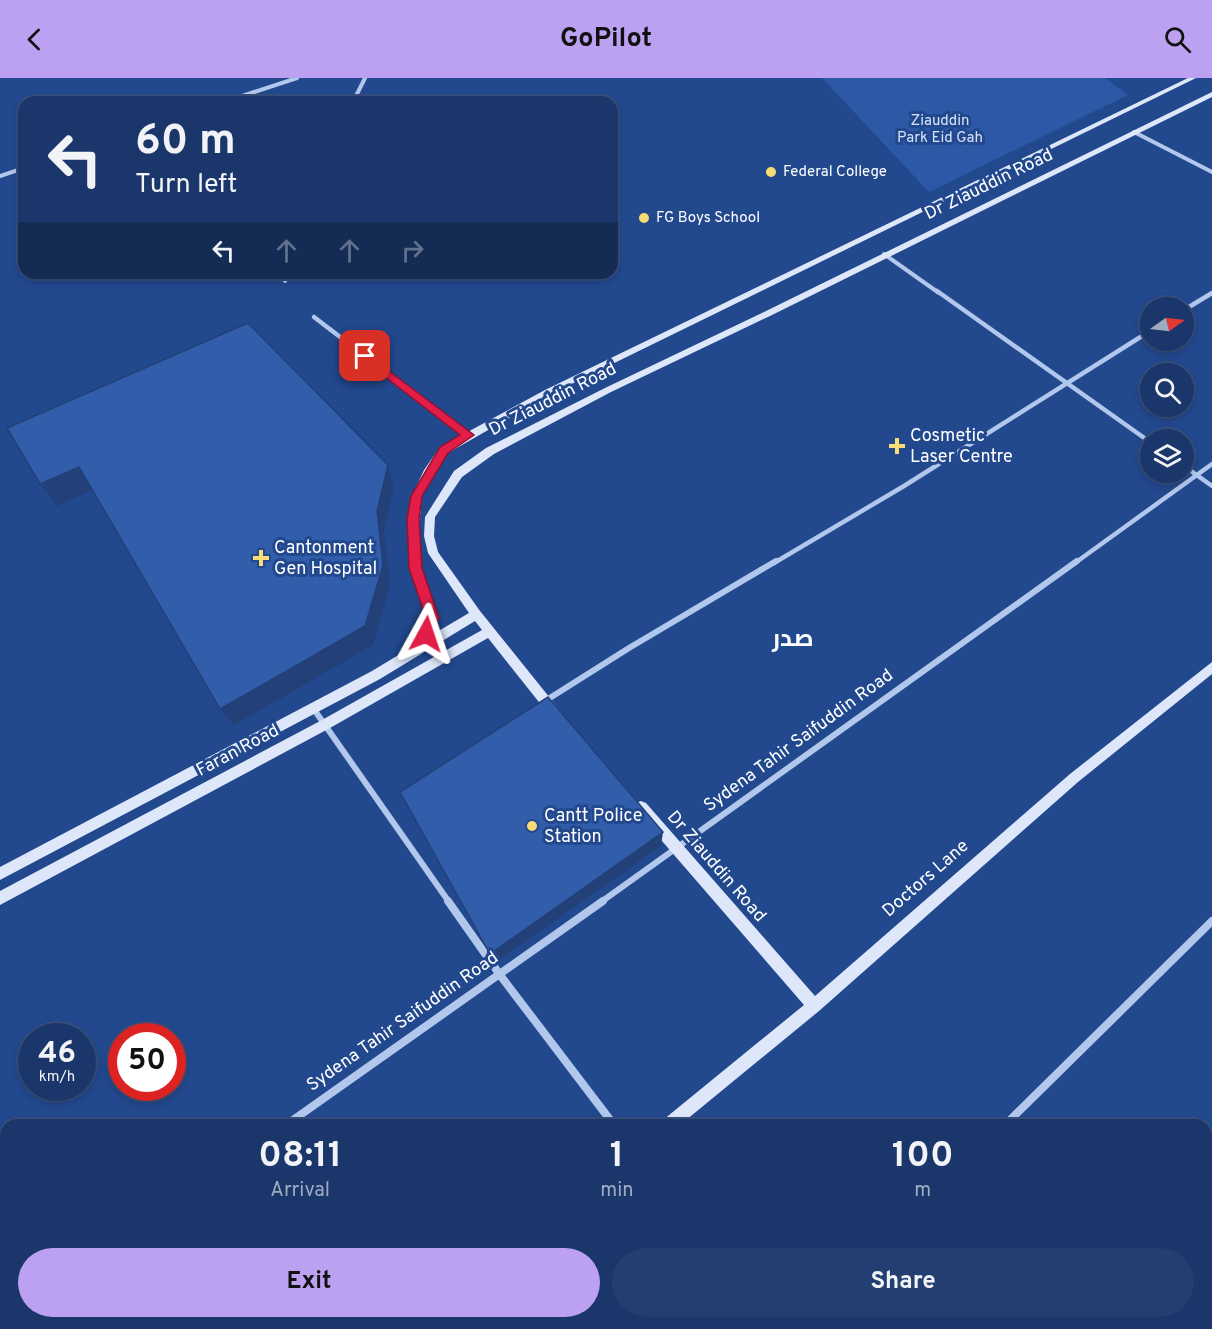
<!DOCTYPE html>
<html lang="en">
<head>
<meta charset="utf-8">
<style>
	body { margin:0; font-family:Overpass,Cairo,sans-serif; background:#233e70; color:#f1f3f6; height:100vh; display:flex; flex-direction:column; font-size:22px; white-space:nowrap }
	* { box-sizing:border-box; margin:0 }
	p { font-size:20px; color:#9fabc1 }
	.icon { flex:none; width:33px; height:33px; fill:none; stroke:currentColor; stroke-width:2; stroke-linecap:round; stroke-linejoin:round }
	.map { position:relative; flex:1; overflow:hidden }
	.details { position:absolute; left:0px; top:1041px; width:1212px; height:210px; display:flex; flex-direction:column; background:#1a366a; border-radius:18px 18px 0 0; box-shadow:0 3px 9px #0003,0 0 0 2px #38507e }
	.details>* { flex:none }
	.guide { position:absolute; left:18px; top:18px; width:600px; height:183px; border-radius:18px; box-shadow:0 3px 9px #0003,0 0 0 2px #38507e; background:#1a366a; color:#f1f3f6; overflow:hidden }
	.needle { width:39px; rotate:76deg }
	.fabs { position:absolute; left:1140px; top:219px; display:grid; gap:12px }
	.fabs a { display:grid; place-items:center; width:54px; height:54px; border-radius:50%; background:#1a366a; box-shadow:0 3px 9px #0003,0 0 0 2px #38507e; font-size:30px }
	.speed { position:absolute; left:18px; top:945px; display:flex; gap:12px; font-size:30px; font-weight:700; text-align:center }
	.speed>* { display:grid; place-content:center; width:78px; height:78px; border-radius:50%; background:#1a366a; box-shadow:0 3px 9px #0003,0 0 0 2px #38507e; line-height:1 }
	.speed small { font-size:15px; font-weight:400 }
	.speed .limit { border:9px solid #d22; background:#fff; color:#111 }
	.pin { position:absolute; display:grid; place-items:center; width:51px; height:51px; color:#fff; margin:-26px; border-radius:12px; box-shadow:0 3px 9px #0006 }
	.me { position:absolute; width:66px; margin:-33px; rotate:5deg; stroke-linejoin:round; filter:drop-shadow(0 0 4px #0008) }
	.turn { display:flex; align-items:center; gap:21px; height:126px; padding:0 18px; font-size:27px }
	.turn .icon { width:78px; height:78px; stroke-width:2.5 }
	.turn b { display:block; font-size:42px; line-height:51px }
	.lanes { display:flex; align-items:center; height:57px; padding:0 18px; background:#0003; justify-content:center; gap:30px; direction:ltr }
	.lanes .off { opacity:.35 }
	.eta { display:flex; justify-content:space-evenly; align-items:center; height:102px; text-align:center }
	.eta b { font-size:36px; font-weight:700; line-height:42px }
	.primary-button { display:flex; gap:12px; margin-top:auto; padding:12px 18px }
	.primary-button a { flex:1; height:69px; border-radius:36px; background:#bca0f2; color:#111; font-size:24px; font-weight:700; line-height:69px; text-align:center }
	.primary-button a+a { background:#233e70; color:#f1f3f6 }
	header { display:flex; justify-content:space-between; align-items:center; height:78px; padding:0 18px; background:#bca0f2; color:#111; font-size:27px; font-weight:700 }
	.map>svg:first-child { display:block }
	.green { fill:#2c58a6 }
	.lines { fill:none; stroke-linecap:round; stroke-linejoin:round }
	.street-far3 { stroke:#b2c7ec; stroke-width:4 }
	.street-far2 { stroke:#b2c7ec; stroke-width:4.5 }
	.street-far1 { stroke:#b2c7ec; stroke-width:6 }
	.street { stroke:#b2c7ec; stroke-width:8 }
	.secondary { fill:#dde7f9; fill-rule:evenodd }
	.shaded-wall { fill:#234178 }
	.building { fill:#325dab; stroke:#234178; stroke-width:1.5 }
	.route { fill:#e11d48; stroke:#92132f; stroke-width:1.5 }
	.poi-dot { fill:#f7dd74; stroke:#22488e; stroke-width:2 }
	.labels { text-anchor:middle; dominant-baseline:central; stroke-width:6; stroke-linejoin:round; paint-order:stroke }
	.far-park-label { font-size:15px; fill:#d7e3f9; stroke:#22488e }
	.far-poi-label { font-size:15px; fill:#fff; stroke:#22488e; text-anchor:start }
	.street-label { font-size:18px; fill:#fff; stroke:#22488e }
	.poi-label { font-size:18px; fill:#fff; stroke:#22488e; text-anchor:start }
	.district-label { font-size:24px; font-weight:bold; fill:#fff; stroke:#22488e }
</style>
</head>
<body>
<header><svg class="icon" aria-label="back" viewBox="0 0 24 24"><path d="M15 5l-7 7 7 7"/></svg>GoPilot<svg class="icon" aria-label="search" viewBox="0 0 24 24"><circle cx="10" cy="10" r="6"/><path d="M15 15l6 6"/></svg></header>
<div class="map">
<svg width="1212" height="1251" viewBox="0 0 1212 1251">
	<rect width="100%" height="100%" fill="#22488e"/>
	<path class="green" d="M822,0H1105L1128,17L929,114Z"/>
	<g class="lines">
		<g class="street-far3">
			<path d="M224,24L297,0"/>
			<path d="M353,24L365,0"/>
			<path d="M1134,54L1212,94"/>
			<path d="M0,98L24,90"/>
			<path d="M884,176L939,215"/>
			<path d="M285,203L288,195"/>
		</g>
		<g class="street-far2">
			<path d="M937,213L1150,364"/>
			<path d="M1184,232L1212,215"/>
			<path d="M314,239L468,357"/>
			<path d="M1184,388L1212,408"/>
			<path d="M774,485L904,408L1150,253"/>
			<path d="M1075,485L1212,386"/>
		</g>
		<g class="street-far1">
			<path d="M545,623L629,570L776,483"/>
			<path d="M313,630L449,824"/>
			<path d="M601,824L1077,483"/>
		</g>
		<g class="street">
			<path d="M448,823L500,897L614,1047"/>
			<path d="M286,1047L603,823"/>
			<path d="M1005,1047L1212,843"/>
			<path d="M0,1245L6,1241"/>
			<path d="M782,1245L787,1251"/>
			<path d="M816,1251L821,1245"/>
		</g>
		<g class="secondary">
			<path d="M1188,0H1196L551,316L448,375L432,396L422,418L418,460L420,490L438,540L430,558L469,535L428,475L424,458L425,439L454,393L486,370L605,310L764,234L1212,14V19L770,238L611,314L494,376L462,399L435,439L434,458L438,474L480,533L558,630L560,634L558,638L554,639L550,638L488,560L330,650L0,827V813L322,642L482,552L475,543L380,601L0,802V789L372,593L415,567L426,540L410,490L408,460L412,418L424,392L440,369L545,312Z"/>
			<path d="M1212,584V596L1078,704L819,933L680,1047H660L663,1042L804,927L636,733L635,729L636,725L641,723L646,725L815,918L1070,696Z"/>
			<path d="M408,1245H431L428,1251H405Z"/>
		</g>
	</g>
	<g class="shaded-wall">
		<path d="M388,387L394,408L384,454L390,507L373,567L234,647L220,631L377,433Z"/>
		<path d="M79,389L94,411L57,428L40,406Z"/>
		<path d="M663,754L661,768L495,885L490,876Z"/>
	</g>
	<g class="building">
		<path d="M248,245L388,387L377,433L383,487L365,548L220,631L79,389L40,406L7,350Z"/>
		<path d="M548,619L663,754L490,876L400,714Z"/>
	</g>
	<path class="route" d="M365,275L474,357L448,375L422,418L419,441L422,490L439,540L430,559L426,561L419,556L426,540L409,490L407,441L411,418L440,369L460,357L362,281V276Z"/>
	<g class="poi-dot">
		<circle cx="771" cy="94" r="6"/>
		<circle cx="644" cy="140" r="6"/>
		<path d="M894 359h6v6h6v6h-6v6h-6v-6h-6v-6h6z"/>
		<path d="M258 471h6v6h6v6h-6v6h-6v-6h-6v-6h6z"/>
		<circle cx="532" cy="748" r="6"/>
	</g>
	<g class="labels">
		<g class="far-park-label">
			<text x="940" y="43">Ziauddin<tspan x="940" dy="17">Park Eid Gah</tspan></text>
		</g>
		<g class="far-poi-label">
			<text x="783" y="94">Federal College</text>
			<text x="656" y="140">FG Boys School</text>
		</g>
		<g class="street-label">
			<text transform="translate(989 107) rotate(-26)">Dr Ziauddin Road</text>
			<text transform="translate(553 322) rotate(-27)">Dr Ziauddin Road</text>
			<text transform="translate(799 663) rotate(-36)">Sydena Tahir Saifuddin Road</text>
			<text transform="translate(238 673) rotate(-28)">Faran Road</text>
			<text transform="translate(716 789) rotate(49)">Dr Ziauddin Road</text>
			<text transform="translate(926 801) rotate(-41)">Doctors Lane</text>
			<text transform="translate(403 944) rotate(-35)">Sydena Tahir Saifuddin Road</text>
		</g>
		<g class="poi-label">
			<text x="910" y="358">Cosmetic<tspan x="910" dy="21">Laser Centre</tspan></text>
			<text x="274" y="470">Cantonment<tspan x="274" dy="21">Gen Hospital</tspan></text>
			<text x="544" y="738">Cantt Police<tspan x="544" dy="21">Station</tspan></text>
		</g>
		<g class="district-label">
			<text x="793" y="562">صدر</text>
		</g>
	</g>
</svg>
<div class="fabs">
<a><svg class="needle" viewBox="-14 -14 28 28"><path d="M0-13l5 13h-10z" fill="#e53935"/><path d="M0 13l5-13h-10z" fill="#9fabc1"/></svg></a>
<a><svg class="icon" aria-label="search" viewBox="0 0 24 24"><circle cx="10" cy="10" r="6"/><path d="M15 15l6 6"/></svg></a>
<a><svg class="icon" aria-label="layers" viewBox="0 0 24 24"><path d="M12 4l9 5-9 5-9-5zM3 14l9 5 9-5"/></svg></a>
</div>
<div class="speed"><div>46<small>km/h</small></div><div class="limit">50</div></div>
<div class="pin" style="left:365px;top:278px;background:#d93025"><svg class="icon" aria-label="arrive" viewBox="0 0 24 24"><path d="M6 21V4h12l-3 4 3 4H6"/></svg></div>
<svg class="me" style="left:426px;top:556px" viewBox="-20 -20 40 40"><path d="M0-17L14 15 0 8-14 15z" fill="#e11d48" stroke="#fff" stroke-width="4"/></svg>
<div class="guide">
<div class="turn"><svg class="icon" aria-label="left" viewBox="0 0 24 24"><path d="M17 20v-9H6M10 6l-5 5 5 5"/></svg><div><b>60 m</b>Turn left</div></div>
<div class="lanes"><svg class="icon" aria-label="left" viewBox="0 0 24 24"><path d="M17 20v-9H6M10 6l-5 5 5 5"/></svg><svg class="icon off" aria-label="ahead" viewBox="0 0 24 24"><path d="M12 20V5M6 11l6-6 6 6"/></svg><svg class="icon off" aria-label="ahead" viewBox="0 0 24 24"><path d="M12 20V5M6 11l6-6 6 6"/></svg><svg class="icon off" aria-label="right" viewBox="0 0 24 24"><path d="M7 20v-9h11M14 6l5 5-5 5"/></svg></div>
</div>
<section class="details">
<div class="eta">
<div><b>08:11</b><p>Arrival</p></div>
<div><b>1</b><p>min</p></div>
<div><b>100</b><p>m</p></div>
</div>
<div class="primary-button"><a>Exit</a><a>Share</a></div>
</section>
</div>
</body>
</html>
